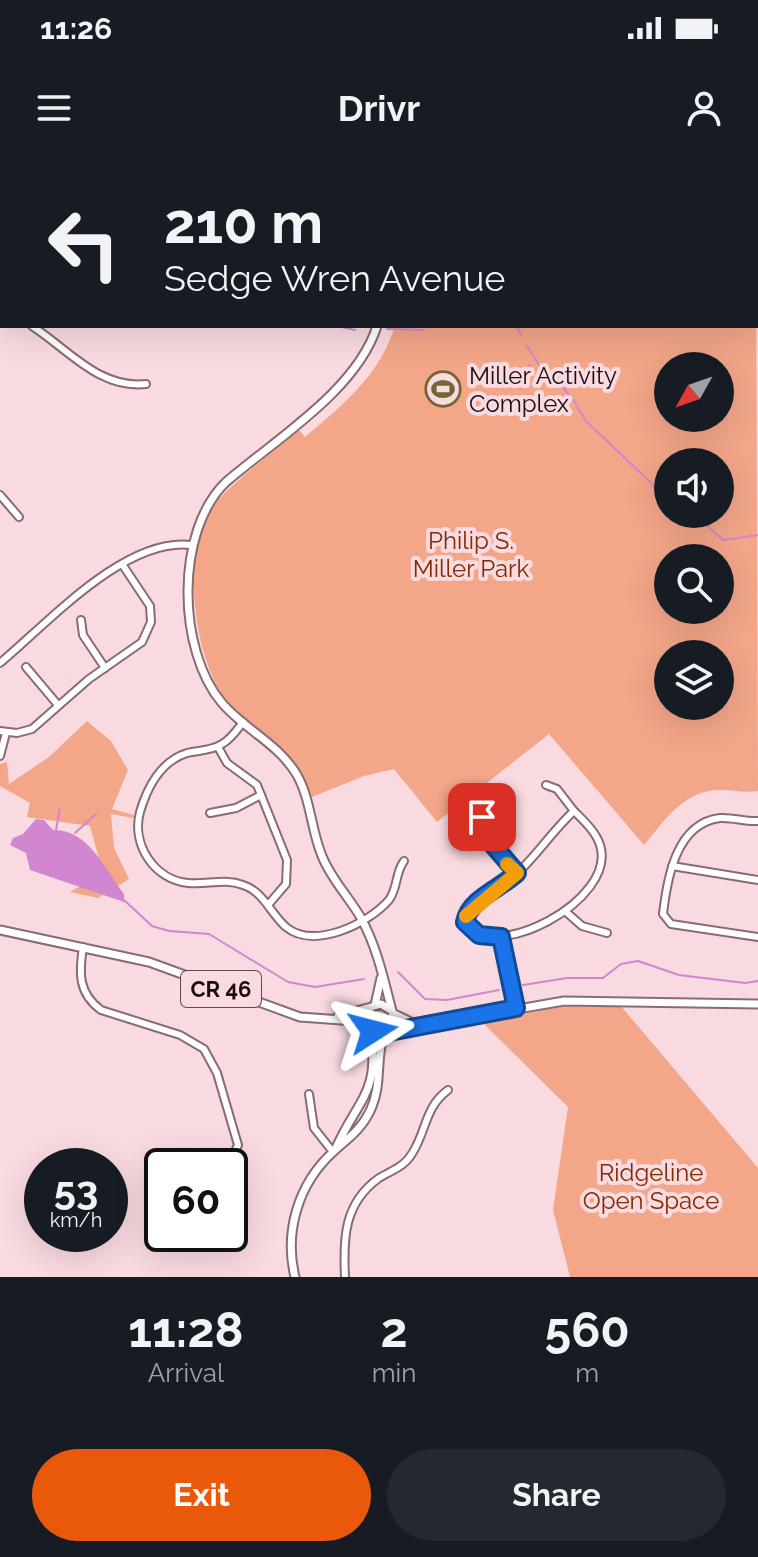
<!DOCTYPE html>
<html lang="en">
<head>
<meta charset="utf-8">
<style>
	body { margin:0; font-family:Raleway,sans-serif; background:#242831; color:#f1f3f6; height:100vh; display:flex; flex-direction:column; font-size:30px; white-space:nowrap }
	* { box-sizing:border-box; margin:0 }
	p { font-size:26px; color:#9ea1a6 }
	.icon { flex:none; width:44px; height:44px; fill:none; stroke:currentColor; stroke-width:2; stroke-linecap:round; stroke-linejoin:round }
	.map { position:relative; height:1117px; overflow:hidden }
	.panel { display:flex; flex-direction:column; background:#171b24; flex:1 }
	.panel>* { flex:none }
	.banner { position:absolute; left:0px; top:0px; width:758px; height:168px; box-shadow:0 8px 32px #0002; background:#171b24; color:#f1f3f6; overflow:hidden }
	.needle { width:52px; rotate:230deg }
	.controls { position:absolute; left:654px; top:192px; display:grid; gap:16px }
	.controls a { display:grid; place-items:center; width:80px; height:80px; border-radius:50%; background:#171b24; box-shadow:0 8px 32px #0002; font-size:40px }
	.speed { position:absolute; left:24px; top:988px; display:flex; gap:16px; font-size:40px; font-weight:700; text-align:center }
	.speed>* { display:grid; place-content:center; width:104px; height:104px; border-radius:50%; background:#171b24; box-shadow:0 8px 32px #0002; line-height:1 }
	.speed small { font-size:20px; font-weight:400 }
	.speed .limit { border:4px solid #111; border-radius:12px; background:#fff; color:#111 }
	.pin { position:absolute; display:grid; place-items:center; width:68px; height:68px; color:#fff; margin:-34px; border-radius:16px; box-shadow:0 4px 12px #0006 }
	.me { position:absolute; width:88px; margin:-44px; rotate:81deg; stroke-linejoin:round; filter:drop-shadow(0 0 6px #0008) }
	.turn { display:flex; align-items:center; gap:28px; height:168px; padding:0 32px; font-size:36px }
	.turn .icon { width:104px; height:104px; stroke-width:2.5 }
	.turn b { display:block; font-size:56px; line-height:68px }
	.eta { display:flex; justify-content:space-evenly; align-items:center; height:136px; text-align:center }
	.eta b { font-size:48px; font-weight:700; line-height:56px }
	.primary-button { display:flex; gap:16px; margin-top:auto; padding:16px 32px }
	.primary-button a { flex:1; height:92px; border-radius:48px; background:#ea580c; color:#fff; font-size:32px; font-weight:700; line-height:92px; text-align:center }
	.primary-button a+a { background:#242831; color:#f1f3f6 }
	.status { display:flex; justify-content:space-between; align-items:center; height:56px; padding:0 40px; background:#171b24; direction:ltr }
	.status svg { height:22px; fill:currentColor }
	header { display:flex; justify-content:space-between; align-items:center; height:104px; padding:0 32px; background:#171b24; font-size:36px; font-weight:700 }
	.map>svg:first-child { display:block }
	.green { fill:#f3a688; fill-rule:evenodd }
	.water { fill:#d087cf }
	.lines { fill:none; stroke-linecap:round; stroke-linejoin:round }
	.stream { stroke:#d087cf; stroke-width:2 }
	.minor-casing { stroke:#886c72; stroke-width:10 }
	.major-casing { stroke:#886c72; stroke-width:11 }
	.minor { stroke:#fff; stroke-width:6 }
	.major { stroke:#fff; stroke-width:7 }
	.route-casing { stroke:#114b97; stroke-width:20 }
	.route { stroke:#1a73e8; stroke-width:14 }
	.slow { stroke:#f59e0b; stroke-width:14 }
	.labels { text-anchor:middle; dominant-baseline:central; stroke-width:8; stroke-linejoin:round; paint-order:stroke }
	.shield { fill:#f9dae0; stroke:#5c4b4e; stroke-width:2 }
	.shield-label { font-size:22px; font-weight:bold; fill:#180e10 }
	.poi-label { font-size:24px; fill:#180e10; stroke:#f9dae0; text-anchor:start }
	.park-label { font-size:24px; fill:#812c00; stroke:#f9dae0 }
</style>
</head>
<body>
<div class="status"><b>11:26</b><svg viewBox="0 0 49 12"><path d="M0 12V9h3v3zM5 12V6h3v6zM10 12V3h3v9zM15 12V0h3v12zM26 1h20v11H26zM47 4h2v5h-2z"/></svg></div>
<header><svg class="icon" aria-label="menu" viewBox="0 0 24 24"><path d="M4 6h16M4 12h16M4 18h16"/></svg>Drivr<svg class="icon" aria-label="person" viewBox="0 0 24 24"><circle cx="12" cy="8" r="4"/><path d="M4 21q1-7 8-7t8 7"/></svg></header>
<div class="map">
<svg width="758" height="1117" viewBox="0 0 758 1117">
	<rect width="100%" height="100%" fill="#f9dae0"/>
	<g class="green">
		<path d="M756,65L758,631C745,633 733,630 720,630C684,630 665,660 644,685L549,574L437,662L394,609L364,616L312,637C294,585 256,576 225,538C194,499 179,386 213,346C235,320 271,294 299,270L305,277C344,244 379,216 395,166H756ZM668,206H720V258H668ZM668,302H720V354H668ZM668,398H720V450H668ZM668,494H720V546H668Z"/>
		<path d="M87,561L111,581L128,610L112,649L134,655L133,658L111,654L114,688L129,719L98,738L70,732L103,713L90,666L27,657L30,643L0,626V604L7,602L9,624L49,597Z"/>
		<path d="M620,845L758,1008V1117H570L553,1050L568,947L482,862L565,846Z"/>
	</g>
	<path class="water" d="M36,659L44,660L53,670C88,669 105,709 124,734V742L30,710L26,693L10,685L13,678L23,674Z"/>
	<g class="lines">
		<g class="stream">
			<path d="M0,53H2"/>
			<path d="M756,130L758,131"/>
			<path d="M0,157L2,158"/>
			<path d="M337,166L355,170"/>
			<path d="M510,166H528"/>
			<path d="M387,169L424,170"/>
			<path d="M518,169L521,175"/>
			<path d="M527,186L541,208L555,218L576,243"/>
			<path d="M528,222L530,205"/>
			<path d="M524,226L527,223"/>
			<path d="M576,246L584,257"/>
			<path d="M584,259L651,323L668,347"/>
			<path d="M679,354L700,359L723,380L758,375"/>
			<path d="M56,670L60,648"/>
			<path d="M75,673L96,654"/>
			<path d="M124,740L152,766L169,771L209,774L288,822L315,827L364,819"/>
			<path d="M398,812L425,839L447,840L499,830"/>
			<path d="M523,825L567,818H603L621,804L638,801L679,815L745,823L758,821"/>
		</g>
		<defs>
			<g id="minor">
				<path d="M0,147L2,148"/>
				<path d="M32,166C69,190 99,229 146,224"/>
				<path d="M0,335L19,357"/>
				<path d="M81,460L83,475L105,508"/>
				<path d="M0,503C48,463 125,377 191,385"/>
				<path d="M26,507L58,545"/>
				<path d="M243,562C237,570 231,579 222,584C211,591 200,590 187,593C161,601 147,628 140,652C131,685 155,720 188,723C207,725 224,718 243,725C264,732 270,753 286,767C314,790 368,764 389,740C398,728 395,713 404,701"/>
				<path d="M0,571L17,573L32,569L89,519L142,482L151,462L150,446L122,404"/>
				<path d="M218,587L227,603L257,625L287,700L286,724L268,745"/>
				<path d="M0,596L6,573"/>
				<path d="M546,625L557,629L574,651"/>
				<path d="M574,651C584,661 596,672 600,685C618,741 489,806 465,762C468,741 495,732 510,720C534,700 551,672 574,651Z"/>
				<path d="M210,653L236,648L261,635"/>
				<path d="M482,657L493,685L517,713"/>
				<path d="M758,661C745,662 733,657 720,658C676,663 667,719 663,754L671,764L758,777"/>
				<path d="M672,706L758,720"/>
				<path d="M565,751L582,766L607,773"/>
				<path d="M501,777L516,848"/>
				<path d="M83,787C79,813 78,833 101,850L180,875L204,889L217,913L238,985L234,993L213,999L192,993"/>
				<path d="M309,934L314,968L333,992"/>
				<path d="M345,1117C343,1078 344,1043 379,1018C392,1010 405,1007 413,992C427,969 425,947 448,930"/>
			</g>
			<g id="major">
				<path d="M313,0L315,2"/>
				<path d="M377,166C357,230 276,279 226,322C175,371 177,490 222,543C245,570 278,583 297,615C311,640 311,670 322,696C331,719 349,737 361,758C377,787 384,820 392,851"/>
				<path d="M0,770L149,802L300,857L355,861L367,865"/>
				<path d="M375,845L381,818"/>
				<path d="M394,854L415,864"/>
				<path d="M338,856L368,848"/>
				<path d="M388,871L394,863L392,851L381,844L371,847L366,856L367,865L380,873L564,841L758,844"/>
				<path d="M336,988C359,937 381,932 370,869"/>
				<path d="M295,1117C284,1072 298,1024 333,992C347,979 361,970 370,951C383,924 375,899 384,873"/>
			</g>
		</defs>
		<use href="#minor" class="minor-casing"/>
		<use href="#major" class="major-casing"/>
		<use href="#minor" class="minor"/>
		<use href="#major" class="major"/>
	</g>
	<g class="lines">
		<defs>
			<path id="route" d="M373,871L384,873L516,848L501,777L479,775L465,762C469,739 501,728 517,713L493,685L482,657"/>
		</defs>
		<use href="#route" class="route-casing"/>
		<use href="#route" class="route"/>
		<path class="slow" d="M466,756L517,713L507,704"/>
	</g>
	<defs>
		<symbol id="stadium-ring" viewBox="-11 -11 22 22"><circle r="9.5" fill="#f9dae0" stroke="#726734" stroke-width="1.5"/><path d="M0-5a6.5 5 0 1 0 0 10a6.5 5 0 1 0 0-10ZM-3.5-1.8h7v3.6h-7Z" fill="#726734"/></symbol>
	</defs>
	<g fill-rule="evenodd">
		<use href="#stadium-ring" x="423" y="209" width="40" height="40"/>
	</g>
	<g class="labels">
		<rect class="shield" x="181" y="811" width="80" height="36" rx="6"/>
		<g class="shield-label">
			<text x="221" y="829">CR 46</text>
		</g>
		<g class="poi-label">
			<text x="469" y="215">Miller Activity<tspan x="469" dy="28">Complex</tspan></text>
		</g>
		<g class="park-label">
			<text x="471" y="380">Philip S.<tspan x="471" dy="28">Miller Park</tspan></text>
			<text x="651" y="1012">Ridgeline<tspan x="651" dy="28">Open Space</tspan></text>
		</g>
	</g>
</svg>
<div class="controls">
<a><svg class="needle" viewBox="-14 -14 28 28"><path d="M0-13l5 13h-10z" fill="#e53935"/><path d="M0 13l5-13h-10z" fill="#9ea1a6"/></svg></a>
<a><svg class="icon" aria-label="sound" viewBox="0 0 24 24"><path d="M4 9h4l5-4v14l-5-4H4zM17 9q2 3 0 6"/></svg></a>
<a><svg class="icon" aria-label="search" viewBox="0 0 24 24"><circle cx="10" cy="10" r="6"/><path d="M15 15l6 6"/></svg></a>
<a><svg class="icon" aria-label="layers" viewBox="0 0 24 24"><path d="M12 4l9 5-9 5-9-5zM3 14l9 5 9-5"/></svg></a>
</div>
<div class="speed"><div>53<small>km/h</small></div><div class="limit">60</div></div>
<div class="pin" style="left:482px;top:657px;background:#d93025"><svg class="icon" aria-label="arrive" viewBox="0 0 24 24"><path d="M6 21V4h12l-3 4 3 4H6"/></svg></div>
<svg class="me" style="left:373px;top:871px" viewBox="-20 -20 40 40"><path d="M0-17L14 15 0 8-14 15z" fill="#1a73e8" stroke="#fff" stroke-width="4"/></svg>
<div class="banner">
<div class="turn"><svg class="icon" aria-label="left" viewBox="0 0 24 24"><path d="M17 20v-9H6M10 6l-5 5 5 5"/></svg><div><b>210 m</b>Sedge Wren Avenue</div></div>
</div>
</div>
<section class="panel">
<div class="eta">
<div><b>11:28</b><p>Arrival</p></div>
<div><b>2</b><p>min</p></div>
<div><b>560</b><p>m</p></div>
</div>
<div class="primary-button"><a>Exit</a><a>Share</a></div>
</section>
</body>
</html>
